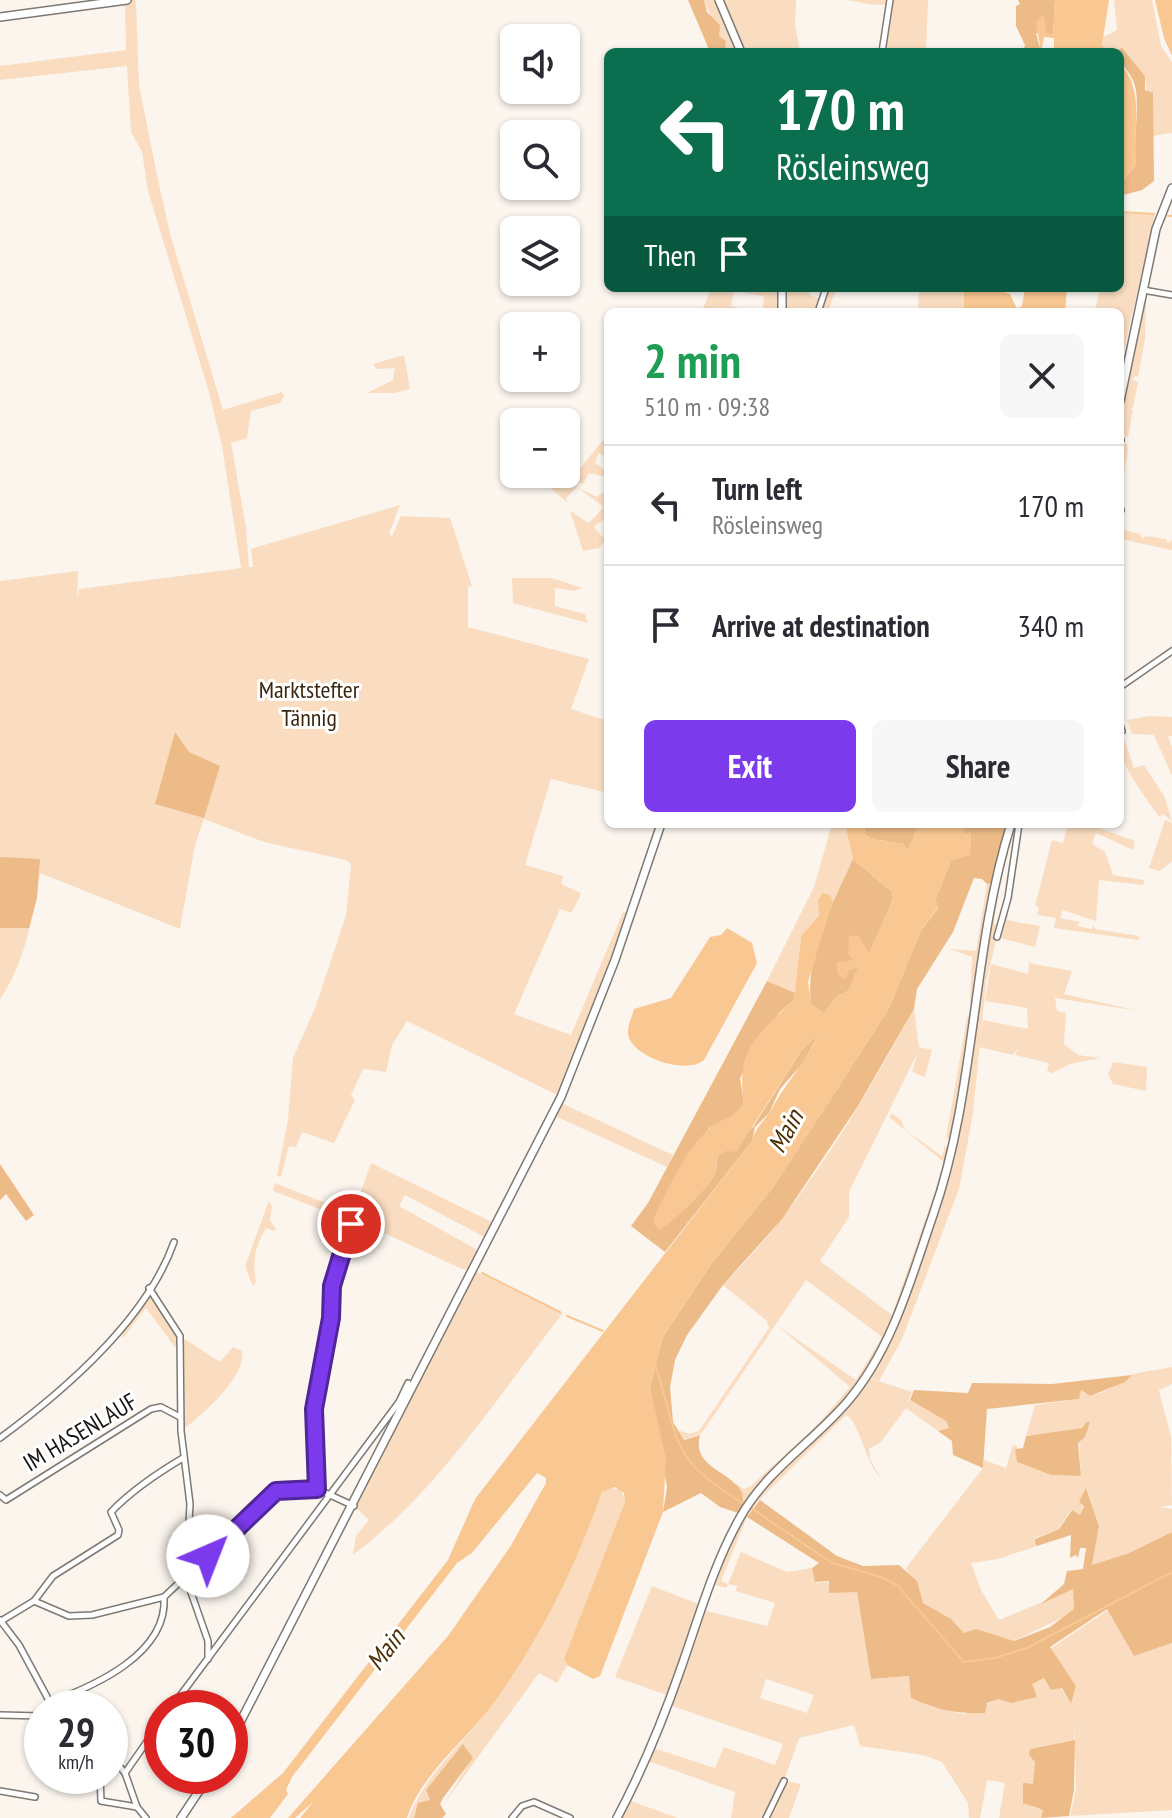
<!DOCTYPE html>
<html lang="en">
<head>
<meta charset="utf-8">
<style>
	body { margin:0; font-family:"PT Sans Narrow",sans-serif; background:#f7f7f7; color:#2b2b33; height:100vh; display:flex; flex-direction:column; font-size:30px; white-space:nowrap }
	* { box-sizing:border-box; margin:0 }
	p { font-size:26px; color:#7c7c81 }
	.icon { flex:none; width:44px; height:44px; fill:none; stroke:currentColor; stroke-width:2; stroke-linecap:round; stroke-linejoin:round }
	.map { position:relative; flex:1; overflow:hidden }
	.drawer { position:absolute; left:604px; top:308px; width:520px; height:520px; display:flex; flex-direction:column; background:#fff; border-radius:12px; box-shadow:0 2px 6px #0004 }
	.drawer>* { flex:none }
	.guide { position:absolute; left:604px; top:48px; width:520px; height:244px; border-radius:12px; box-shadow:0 2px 6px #0004; background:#0b6e4f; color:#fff; overflow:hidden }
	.buttons { position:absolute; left:500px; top:24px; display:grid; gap:16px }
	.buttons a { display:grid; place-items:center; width:80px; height:80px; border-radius:12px; background:#fff; box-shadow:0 2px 6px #0004; font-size:40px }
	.speed { position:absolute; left:24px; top:1690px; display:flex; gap:16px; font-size:40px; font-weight:700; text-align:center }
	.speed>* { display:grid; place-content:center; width:104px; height:104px; border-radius:50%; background:#fff; box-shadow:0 2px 6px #0004; line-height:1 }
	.speed small { font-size:20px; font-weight:400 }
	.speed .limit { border:12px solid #d22; background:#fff; color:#111 }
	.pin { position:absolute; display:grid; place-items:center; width:68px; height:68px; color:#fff; margin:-34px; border:4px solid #fff; border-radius:50%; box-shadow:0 2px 8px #0007 }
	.me { position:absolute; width:88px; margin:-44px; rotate:44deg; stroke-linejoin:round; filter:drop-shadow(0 0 6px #0008) }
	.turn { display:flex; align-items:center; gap:28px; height:168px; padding:0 40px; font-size:36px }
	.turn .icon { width:104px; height:104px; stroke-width:2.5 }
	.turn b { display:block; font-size:56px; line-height:68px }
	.then { display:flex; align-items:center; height:76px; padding:0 40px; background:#0003; gap:16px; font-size:30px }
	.round { display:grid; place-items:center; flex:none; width:84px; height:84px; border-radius:12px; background:#f7f7f7 }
	.head { display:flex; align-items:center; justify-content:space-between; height:136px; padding:0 40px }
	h1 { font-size:48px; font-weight:600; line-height:60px; color:#1e9e55 }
	.primary-button { display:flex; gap:16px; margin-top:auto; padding:16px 40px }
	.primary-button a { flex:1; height:92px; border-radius:12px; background:#7c3aed; color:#fff; font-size:32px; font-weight:600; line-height:92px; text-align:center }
	.primary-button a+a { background:#f7f7f7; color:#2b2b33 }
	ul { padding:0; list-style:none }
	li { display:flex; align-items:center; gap:24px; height:120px; padding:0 40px; border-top:2px solid #e1e1e2 }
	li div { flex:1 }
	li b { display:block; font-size:30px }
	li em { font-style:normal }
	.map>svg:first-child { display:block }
	.green { fill:#faddc1; fill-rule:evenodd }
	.forest { fill:#edbb87 }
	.water { fill:#f9c792 }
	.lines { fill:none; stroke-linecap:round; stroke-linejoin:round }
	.stream { stroke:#f9c792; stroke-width:2 }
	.minor-casing { stroke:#7e7973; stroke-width:8 }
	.secondary-casing { stroke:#7e7973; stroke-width:10 }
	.minor { stroke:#fff; stroke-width:5 }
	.secondary { stroke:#fff; stroke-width:7 }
	.route-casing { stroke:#51269a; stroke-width:20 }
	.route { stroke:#7c3aed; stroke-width:14 }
	.labels { text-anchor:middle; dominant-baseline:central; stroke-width:6; stroke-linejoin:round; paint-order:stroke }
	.park-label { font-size:24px; fill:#3b270f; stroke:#fff }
	.street-label { font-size:24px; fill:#171412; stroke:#fff }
	.water-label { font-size:26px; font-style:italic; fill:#4e2e03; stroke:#fff }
</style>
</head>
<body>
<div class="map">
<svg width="1172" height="1818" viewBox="0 0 1172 1818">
	<rect width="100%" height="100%" fill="#fbf5ee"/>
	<g class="green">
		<path d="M125,0H135L136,3L139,85L157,175L170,234L223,410L282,392L284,396L280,403L251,411L247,438L231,443L246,527L249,567H253L251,549L400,505L389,534L392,536L401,516L450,518L472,586L468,587V627L589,659L571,709L608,721V793L551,779L525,865L563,876L561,884L581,893L572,913L560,909L514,1014L571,1035L623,912L627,913L637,883L640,887L561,1097L407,1021L392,1045L386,1072L363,1069L351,1095L355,1100L334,1143L302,1132L296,1147L289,1146L281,1177L277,1176L288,1119L293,1058L315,1008L346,915L351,864L346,860L264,842L204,819L195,845L180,929L40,873C33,917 25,963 0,999V581L78,571L77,599L79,589L241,568L222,446L209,392L148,191L142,152L131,132L127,66L0,80V66L126,50Z"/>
		<path d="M704,0H796L795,25L800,52H725L726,41L719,36Z"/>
		<path d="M843,0H928L926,52H882L889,4C872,7 861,1 843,0Z"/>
		<path d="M1114,0H1152L1161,46L1172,62V133L1153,136L1145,76L1122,49L1108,52L1102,46L1103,37L1117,30Z"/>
		<path d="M1120,213L1155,215L1123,354L1129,356L1141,300L1146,299L1145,339L1138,377L1134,376L1133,380L1138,382L1133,408H1129L1133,409L1128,437L1122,436L1120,443L1127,444L1128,450L1122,488H1120V312H1095L1100,288H1120Z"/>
		<path d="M711,288H808L810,295L822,300L826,288H836L828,312H763L764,296L734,291L731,306L755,312H702Z"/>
		<path d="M919,288H964V309L918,312Z"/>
		<path d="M404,355L410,389L394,393H367L393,380L395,368L376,369L373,364Z"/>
		<path d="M608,434V458L599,453L595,463L608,472V477L589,473L583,484L578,483L577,487L597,497L602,493L608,495V516L594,527L605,540L600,548L583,551L570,511L589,523L604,507L577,487L566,498L568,503L548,486L578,471Z"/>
		<path d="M1120,529L1140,534L1143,539L1145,536L1166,539L1168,543L1172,540V550L1120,539Z"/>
		<path d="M512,578H552L582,588L575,591L555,588V606L585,614L588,623L513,603Z"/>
		<path d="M1149,716L1172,717V736H1168L1172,747V776L1154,735L1132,734L1127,720Z"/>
		<path d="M1122,733L1134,768L1144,765L1164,796L1172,821L1163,814L1159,817C1145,795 1113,760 1122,733Z"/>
		<path d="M1165,820L1172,823V862L1159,871L1149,868Z"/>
		<path d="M832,824H845L853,859L832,904V898L801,936L795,993L767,981L814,887Z"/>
		<path d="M1068,824H1088L1135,841L1133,850L1096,833L1092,844L1105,852L1113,875L1144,880L1143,885L1099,880L1096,921L1063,910L1060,918L1080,922L1077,926L1092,929L1093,925L1095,929L1139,936V940L1054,928L1056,918L1037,915L1039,907L1035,906L1052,840L1063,843Z"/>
		<path d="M995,882L973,1003H970L972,957L950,949L976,951L987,884Z"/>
		<path d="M996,903L994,924L999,927L986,983L973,1113L959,1189L902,1339L879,1381L870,1377L946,1179Z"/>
		<path d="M1006,909L1009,910L1007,920L1040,926L1035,947L997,937Z"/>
		<path d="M1029,963L1072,971L1064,994L1139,1011L1055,998L1057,1011L1066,1013L1064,1044L1078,1055L1100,1058L1070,1064L1052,1073L1047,1071L1049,1063L1015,1055L1020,1045L1013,1055L979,1047L983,1020L1028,1029L1027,1008L985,1001L991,964L1028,974Z"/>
		<path d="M914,1009L919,1047L932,1050L925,1077L912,1072L918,1052L849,1192V1217L820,1261L892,1315L945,1163L889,1117L892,1113L902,1121L904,1129L942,1156L945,1146L950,1150L946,1172C920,1245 901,1328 855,1391C824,1432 781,1469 746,1506L741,1490L735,1483L744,1489L751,1486L817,1425L850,1387L778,1326L856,1380L882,1337L806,1280L706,1427L700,1434L684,1439L678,1430L689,1434L699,1431L769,1328L767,1321L723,1285C801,1207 861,1106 914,1009Z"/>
		<path d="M971,1011L952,1139L946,1138L967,1018Z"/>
		<path d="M1113,1062L1147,1067L1146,1091L1113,1084L1108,1074Z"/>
		<path d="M559,1102L673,1155L667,1167L553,1115Z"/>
		<path d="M371,1163L498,1225L490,1240L405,1195L399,1206L483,1253L475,1271L563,1313C498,1396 438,1491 353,1555L356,1536L369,1520L354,1506L474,1271L462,1269L365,1224L353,1214L351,1221L273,1191L275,1183L353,1214Z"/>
		<path d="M269,1201L272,1207L270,1220L276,1229L273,1231L266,1228C255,1247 252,1260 256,1282L253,1286L245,1266Z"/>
		<path d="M149,1288L180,1336L220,1362L233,1347L242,1351C247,1377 200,1417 181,1431L180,1343L175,1347L146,1308L123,1338L118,1329Z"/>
		<path d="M1172,1367V1384L1159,1390L1171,1437L1172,1505L1159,1507L1172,1509V1532L1129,1553L1092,1565L1099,1526L1087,1489L1080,1516L1071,1510L1058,1529L1035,1538L1037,1546L998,1559L971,1563L981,1590L999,1620L1073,1589L1074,1609L1070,1614L1014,1641L979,1631L964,1633L951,1619L923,1603L906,1568L983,1468L984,1460L1006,1468L1013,1445L1017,1446V1462L1051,1475L1081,1476L1079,1442L1090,1422L1082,1428L1026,1436L1035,1405L1079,1399L1080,1390L1090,1396C1105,1392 1118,1385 1130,1376C1138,1371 1161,1370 1172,1367Z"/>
		<path d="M869,1378L912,1392L908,1402L910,1400L946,1421L949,1428L938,1431L906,1408L881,1442L869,1449L870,1459L880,1477C864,1461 861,1424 846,1415L757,1502L747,1517L721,1581L728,1584L741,1552L787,1572L812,1568L816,1583L830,1582L829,1592H857L871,1679L910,1676L912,1698L928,1706L964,1714L999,1699L1036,1696L1031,1684L1044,1678L1051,1690L1061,1688L1071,1704L1076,1686L1050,1649L1108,1610L1134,1656L1172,1643V1810L1070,1816L1076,1789L1074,1719L1075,1740L1030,1749L1035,1761L1032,1807L1043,1810L1041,1818H999L1005,1783L987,1780L980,1818H969L968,1803L942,1762L923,1755L860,1746L854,1725L799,1738L784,1781L801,1784L789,1818H731L735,1792L648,1761L653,1748L715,1768L724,1747L775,1765L783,1744L669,1705L703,1610L767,1626L775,1603L736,1591L737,1586L728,1584L726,1588L712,1584L727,1546L749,1505ZM766,1679L814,1695L807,1713L760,1698Z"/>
		<path d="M608,1488L621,1489L625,1502L595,1586L565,1657L567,1665L557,1683L539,1673L443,1805L472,1759L465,1746L426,1790L430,1800L415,1812L414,1818H409C425,1774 464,1743 492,1705C540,1640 575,1567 602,1492Z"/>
		<path d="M652,1586L701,1605L670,1696L615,1677Z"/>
		<path d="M628,1800L678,1818H619Z"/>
	</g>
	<g class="forest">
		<path d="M688,0H704L707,12L720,25L719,36L726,41L725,52H710Z"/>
		<path d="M1018,0H1055L1053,35L1036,33L1041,52H1023L1025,45L1016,26V6L1020,4Z"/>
		<path d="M1122,48L1145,76V90L1153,93L1154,181L1142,190L1120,196V184L1136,165C1133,141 1140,105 1135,86C1132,72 1120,67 1120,52H1111Z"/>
		<path d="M175,732L189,752L220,766L204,818L155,804Z"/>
		<path d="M865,824H919L908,851L903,844L872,839L864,834Z"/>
		<path d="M965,824H1010L995,882L987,884L982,879L974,878L953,932L917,989L914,1009L858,1106L782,1219L723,1285L687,1335L675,1360L670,1387L673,1422L684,1440L700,1435C692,1466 725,1469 740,1489C745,1496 741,1499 746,1506L741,1514L720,1507L701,1493L663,1512L667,1487L650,1387L663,1337L711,1264L771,1190L843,1080L889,1008L920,932L938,908L935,900L951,861L969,851L962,834Z"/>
		<path d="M0,857L40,859L37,898L29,928H0Z"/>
		<path d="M853,859L892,892L893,899L869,954L853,960L849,970L857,967L859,971L848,991L837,996L824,1014L811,1004C805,954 833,903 853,859Z"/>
		<path d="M767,981L795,993L794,1000L779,1013L740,1078L744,1103L732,1119L709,1128L658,1229C672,1223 708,1188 715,1174C717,1169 716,1161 718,1155L753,1127L801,1051L819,1034L802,1064L780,1089L769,1113L755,1127L752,1141L665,1252L631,1226L648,1203Z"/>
		<path d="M0,1164L34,1215L26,1221L6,1194L0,1200Z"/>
		<path d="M1132,1375L1125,1382L1090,1396L1081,1390L1079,1399L987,1409L983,1468L953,1455L952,1441L938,1431L949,1428L946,1421L910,1400L914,1390L968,1393L972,1383L1052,1384Z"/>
		<path d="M1087,1422H1090L1085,1437L1078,1443L1081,1476L1051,1475L1017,1462L1015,1449L1023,1448L1026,1436L1082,1428Z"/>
		<path d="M1086,1488L1099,1526L1092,1565L1129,1553L1172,1532V1643L1134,1656L1107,1609L1050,1647L1076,1686L1071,1704L1062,1688L1051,1690L1044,1678L1032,1684L1037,1697L1011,1703L999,1699L987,1703L985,1713C958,1714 936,1710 911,1698L909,1676L871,1679L857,1592L829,1593V1581L815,1582L812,1568L819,1563L747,1517L760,1500L837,1556L863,1566L899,1565L917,1581L923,1603L951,1619L964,1633L976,1629L1014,1641L1050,1627L1074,1609L1073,1589L1041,1604L1064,1584L1067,1571L1083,1569L1086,1548H1080L1078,1558L1076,1555L1070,1558L1071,1535L1037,1546L1035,1543V1539L1059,1529L1072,1510L1080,1515L1084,1506L1079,1502Z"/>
		<path d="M1075,1740L1074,1790L1069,1816L1041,1818L1043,1810L1023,1803V1783L1033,1784L1035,1762L1029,1755L1030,1749Z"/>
		<path d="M463,1744L473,1758L443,1798L440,1804L446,1814L442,1818H414L418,1803L430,1800L426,1790Z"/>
	</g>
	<g class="water">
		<path d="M1055,0H1109L1102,45L1108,52H1054V38L1044,37L1041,52L1036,22L1044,14L1046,33L1053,34Z"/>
		<path d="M1155,0H1172V56L1164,38Z"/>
		<path d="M1120,64C1146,89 1132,132 1136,165L1120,184Z"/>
		<path d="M964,288H991L1010,294L1017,309L1022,306L1025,288H1067L1065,312H964Z"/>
		<path d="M845,824H865L864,834L872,839L903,844L908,851L919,824H965L962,834L971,832V855L951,861L935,900L938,907L920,932L889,1008L843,1080L771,1190L711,1264L663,1337L650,1387L666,1459L663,1512L600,1676L593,1679L567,1665L564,1659L625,1502L624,1493L615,1487L602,1492C575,1568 542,1635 496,1700C469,1738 421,1773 407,1818H300L314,1801L295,1818H288L448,1636L510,1547L546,1483V1478L537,1473L472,1553L457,1563L292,1777L286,1790L288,1794L270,1818H231L283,1773L448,1560L475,1499L752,1141C756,1127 764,1122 771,1110C785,1084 806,1062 818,1035L801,1051L736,1152L726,1151L718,1155C716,1161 717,1169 715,1174C708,1189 673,1222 659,1230L654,1224V1217C669,1188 684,1151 709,1129C723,1116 728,1124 744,1103C735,1049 758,1034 794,1000L801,936L819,915L818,900L823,893L830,895L833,901L808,982L811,1003L824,1014L837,996L848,991L858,967L849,970L845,980L838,974L836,963L853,960L848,953L849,936L858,935L869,953L893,899L892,892L853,859Z"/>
		<path d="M727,928L752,943L757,963L704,1060C687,1075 632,1058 628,1034C627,1026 632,1017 634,1009L671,998L710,937L721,935Z"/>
	</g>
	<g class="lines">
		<g class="stream">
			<path d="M1120,212L1154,214"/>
			<path d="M1168,216H1172"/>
			<path d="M482,1273L560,1312"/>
			<path d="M567,1316L603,1331"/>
			<path d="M655,1364C681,1443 666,1456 744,1504"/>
			<path d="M751,1508L832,1563L881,1577L897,1585L964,1662L995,1658L1027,1648L1172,1572"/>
		</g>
		<defs>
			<g id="minor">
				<path d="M882,52L890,0"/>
				<path d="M1143,290L1172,295"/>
				<path d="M818,312L826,288"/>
				<path d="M1120,440H1121"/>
				<path d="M1120,510H1121"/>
				<path d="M1120,687L1172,651"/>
				<path d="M1120,725L1122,731"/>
				<path d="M997,937L1008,898L1019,824"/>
				<path d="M149,1288L180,1336L181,1431L190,1504L186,1578L208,1641V1659"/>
				<path d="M0,1438C64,1391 147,1319 174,1242"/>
				<path d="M317,1489L314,1409L331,1318L332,1286L351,1224"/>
				<path d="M0,1495L6,1500L151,1409L161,1407L180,1417"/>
				<path d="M34,1601L53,1576L118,1535L119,1530L111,1512C132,1490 156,1474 183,1458"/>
				<path d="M0,1620L19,1645L53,1708"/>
				<path d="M1,1621L34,1601L69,1616L92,1615L164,1597L276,1491L317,1489L354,1506"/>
				<path d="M51,1702C94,1686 168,1654 164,1597"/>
				<path d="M171,1708L399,1402L408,1383"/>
				<path d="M0,1715L42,1716"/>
				<path d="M110,1755L125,1773L137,1807L146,1818"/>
				<path d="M125,1773L162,1720"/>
				<path d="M100,1776L101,1801L137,1807"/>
				<path d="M0,1791L35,1797"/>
				<path d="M512,1818L522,1806L534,1802L570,1818"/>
				<path d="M766,1818L784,1781"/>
			</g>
			<g id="secondary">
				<path d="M719,0L741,52"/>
				<path d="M0,17L127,0"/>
				<path d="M782,312V288"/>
				<path d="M1120,401L1156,229L1172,188"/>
				<path d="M230,1742L561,1097L615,960L661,824"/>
				<path d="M181,1818L209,1776"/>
				<path d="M617,1818C643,1769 663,1720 681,1668C699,1617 714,1563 741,1516C767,1470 814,1441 848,1401C892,1349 911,1279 933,1215C977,1089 971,951 1011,824"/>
			</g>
		</defs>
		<use href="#minor" class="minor-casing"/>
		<use href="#secondary" class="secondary-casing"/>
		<use href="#minor" class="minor"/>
		<use href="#secondary" class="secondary"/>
	</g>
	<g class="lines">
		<defs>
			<path id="route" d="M208,1556L276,1491L317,1489L314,1409L331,1318L332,1286L351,1224"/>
		</defs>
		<use href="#route" class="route-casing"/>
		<use href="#route" class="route"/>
	</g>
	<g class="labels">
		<g class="park-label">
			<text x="309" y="689">Marktstefter<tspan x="309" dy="28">Tännig</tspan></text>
		</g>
		<g class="street-label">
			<text transform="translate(80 1432) rotate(-31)">IM HASENLAUF</text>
		</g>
		<g class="water-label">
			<text transform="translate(785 1131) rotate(-61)">Main</text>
			<text transform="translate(385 1649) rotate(-52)">Main</text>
		</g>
	</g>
</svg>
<div class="buttons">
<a><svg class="icon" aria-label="sound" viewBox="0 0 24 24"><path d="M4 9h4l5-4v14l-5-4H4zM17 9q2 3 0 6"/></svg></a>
<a><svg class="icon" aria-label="search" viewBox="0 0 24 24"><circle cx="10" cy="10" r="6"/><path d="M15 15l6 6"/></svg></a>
<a><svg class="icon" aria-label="layers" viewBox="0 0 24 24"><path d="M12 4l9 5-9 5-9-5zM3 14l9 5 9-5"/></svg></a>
<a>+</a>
<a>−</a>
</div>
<div class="speed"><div>29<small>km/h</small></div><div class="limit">30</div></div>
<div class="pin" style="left:351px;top:1224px;background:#d93025"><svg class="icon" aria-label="arrive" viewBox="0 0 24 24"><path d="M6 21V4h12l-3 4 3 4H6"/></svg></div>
<svg class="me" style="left:208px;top:1556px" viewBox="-20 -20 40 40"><circle r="19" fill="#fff"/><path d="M0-13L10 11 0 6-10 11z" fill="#7c3aed"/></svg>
<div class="guide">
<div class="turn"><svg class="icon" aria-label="left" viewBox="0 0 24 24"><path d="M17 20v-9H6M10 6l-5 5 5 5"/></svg><div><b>170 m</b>Rösleinsweg</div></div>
<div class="then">Then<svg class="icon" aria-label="arrive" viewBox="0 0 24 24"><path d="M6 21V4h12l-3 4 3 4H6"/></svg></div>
</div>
<section class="drawer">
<div class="head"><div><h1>2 min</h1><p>510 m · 09:38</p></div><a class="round"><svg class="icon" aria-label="close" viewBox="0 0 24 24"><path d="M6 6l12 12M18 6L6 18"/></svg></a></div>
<ul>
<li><svg class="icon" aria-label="left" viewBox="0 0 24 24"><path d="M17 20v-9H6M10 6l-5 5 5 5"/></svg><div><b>Turn left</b><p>Rösleinsweg</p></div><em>170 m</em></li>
<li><svg class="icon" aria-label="arrive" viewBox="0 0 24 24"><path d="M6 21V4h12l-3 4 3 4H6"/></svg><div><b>Arrive at destination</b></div><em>340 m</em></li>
</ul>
<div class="primary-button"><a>Exit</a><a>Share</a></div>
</section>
</div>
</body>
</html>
